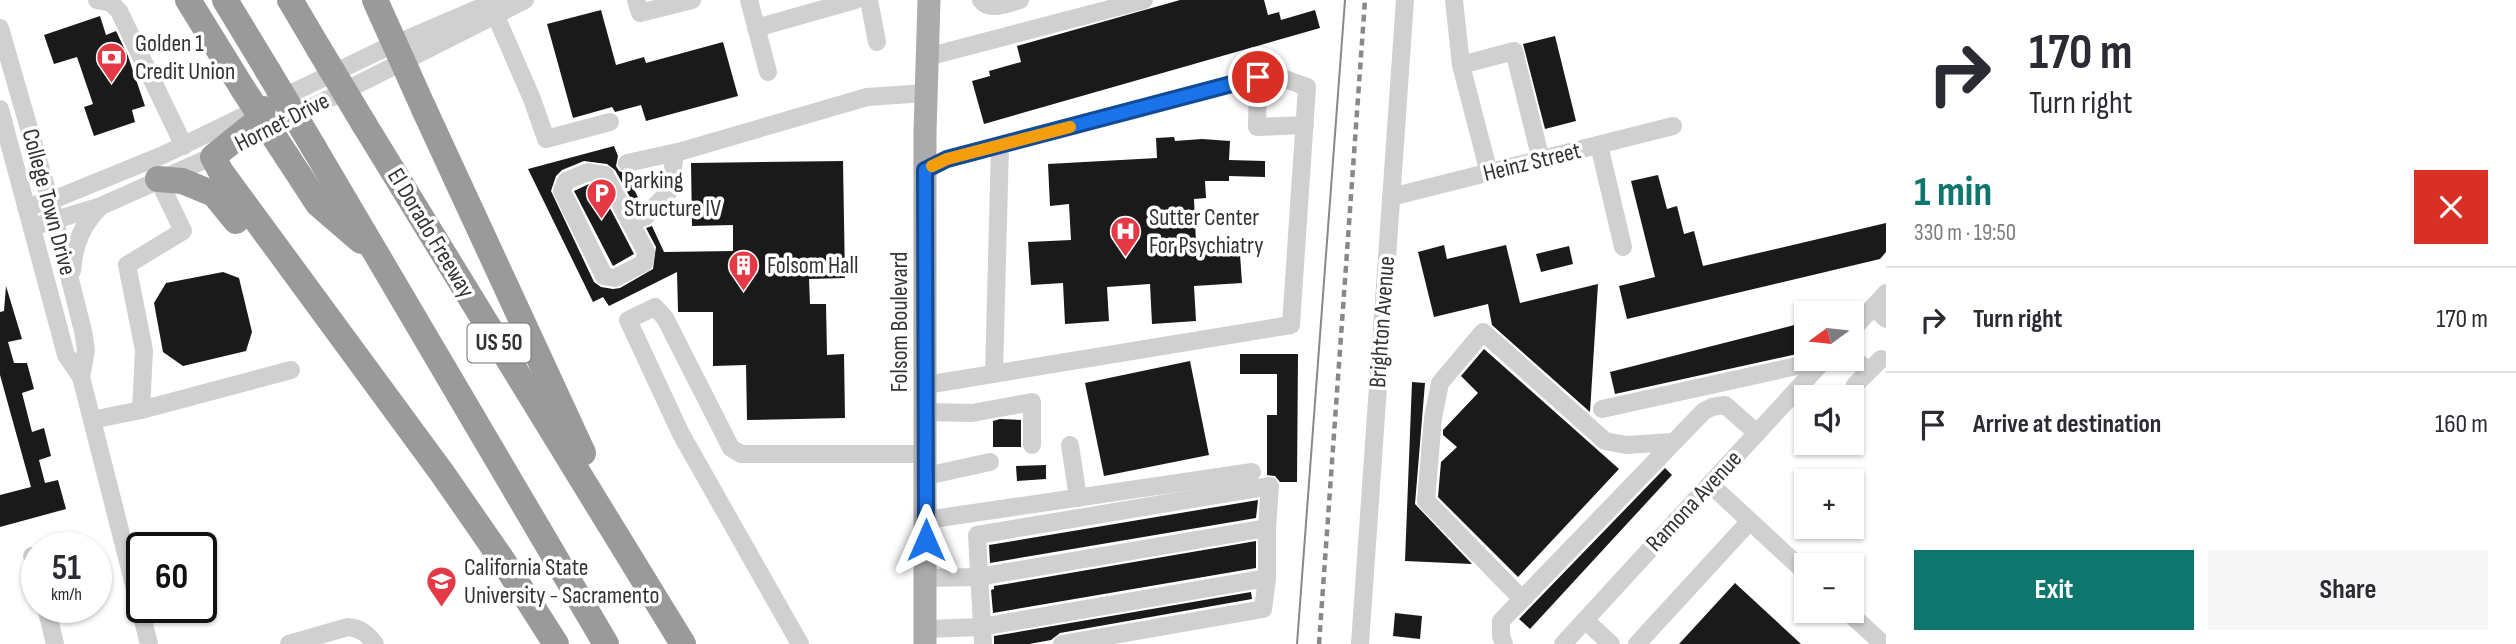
<!DOCTYPE html>
<html lang="en">
<head>
<meta charset="utf-8">
<style>
	body { margin:0; font-family:"Sofia Sans Condensed",sans-serif; background:#f7f7f7; color:#2b2b33; height:100vh; display:flex; flex-direction:column; font-size:26px; white-space:nowrap }
	* { box-sizing:border-box; margin:0 }
	p { font-size:23px; color:#7c7c81 }
	.icon { flex:none; width:38px; height:38px; fill:none; stroke:currentColor; stroke-width:2; stroke-linecap:round; stroke-linejoin:round }
	.map { position:relative; flex:1; overflow:hidden }
	.details { display:flex; flex-direction:column; background:#fff; width:630px }
	.details>* { flex:none }
	.guide { background:#fff; color:#2b2b33; overflow:hidden }
	.needle { width:46px; rotate:255deg }
	.controls { position:absolute; left:1794px; top:301px; display:grid; gap:14px }
	.controls a { display:grid; place-items:center; width:70px; height:70px; border-radius:0px; background:#fff; box-shadow:0 2px 5px #0004; font-size:35px }
	.speed { position:absolute; left:21px; top:532px; display:flex; gap:14px; font-size:35px; font-weight:700; text-align:center }
	.speed>* { display:grid; place-content:center; width:91px; height:91px; border-radius:50%; background:#fff; box-shadow:0 2px 5px #0004; line-height:1 }
	.speed small { font-size:18px; font-weight:400 }
	.speed .limit { border:4px solid #111; border-radius:10px; background:#fff; color:#111 }
	.pin { position:absolute; display:grid; place-items:center; width:60px; height:60px; color:#fff; margin:-30px; border:4px solid #fff; border-radius:50%; box-shadow:0 2px 7px #0007 }
	.me { position:absolute; width:77px; margin:-38px; rotate:0deg; stroke-linejoin:round; filter:drop-shadow(0 0 5px #0008) }
	.turn { display:flex; align-items:center; gap:24px; height:147px; padding:0 28px; font-size:32px }
	.turn .icon { width:91px; height:91px; stroke-width:2.5 }
	.turn b { display:block; font-size:49px; line-height:60px }
	.round { display:grid; place-items:center; flex:none; width:74px; height:74px; border-radius:0px; background:#f7f7f7 }
	.summary { display:flex; align-items:center; justify-content:space-between; height:119px; padding:0 28px }
	h1 { font-size:42px; font-weight:700; line-height:52px; color:#0f766e }
	.action { display:flex; gap:14px; margin-top:auto; padding:14px 28px }
	.action a { flex:1; height:80px; border-radius:0px; background:#0f766e; color:#fff; font-size:28px; font-weight:700; line-height:80px; text-align:center }
	.action a+a { background:#f7f7f7; color:#2b2b33 }
	ul { padding:0; list-style:none }
	li { display:flex; align-items:center; gap:21px; height:105px; padding:0 28px; border-top:2px solid #e1e1e2 }
	li div { flex:1 }
	li b { display:block; font-size:26px }
	li em { font-style:normal }
	main { display:flex; flex:1; min-height:0 }
	.map>svg:first-child { display:block }
	.building { fill:#1a1a1a }
	.lines { fill:none; stroke-linecap:round; stroke-linejoin:round }
	.minor { stroke:#d0d0d0; stroke-width:18 }
	.major { stroke:#ababab; stroke-width:23 }
	.highway { stroke:#9a9a9a; stroke-width:26 }
	.tram { stroke:#888; stroke-width:2 }
	.rail { stroke:#888; stroke-width:4.5; stroke-dasharray:7 5; stroke-linecap:butt }
	.highway-bridge { stroke:#9a9a9a; stroke-width:26 }
	.route-casing { stroke:#114b97; stroke-width:18 }
	.route { stroke:#1a73e8; stroke-width:12 }
	.slow { stroke:#f59e0b; stroke-width:12 }
	.labels { text-anchor:middle; dominant-baseline:central; stroke-width:7; stroke-linejoin:round; paint-order:stroke }
	.shield { fill:#fff; stroke:#707070; stroke-width:2 }
	.shield-label { font-size:23px; font-weight:bold; fill:#333 }
	.poi-label { font-size:24px; fill:#333; stroke:#fff; text-anchor:start }
	.street-label { font-size:24px; fill:#333; stroke:#fff }
</style>
</head>
<body>
<main>
<div class="map">
<svg width="1886" height="644" viewBox="0 0 1886 644">
	<rect width="100%" height="100%" fill="#fff"/>
	<g class="building">
		<path d="M1180,0H1264L1268,15L1279,12L1281,20L1315,10L1320,28L984,124L972,81L990,76L989,71L1021,62L1017,46Z"/>
		<path d="M601,10L616,65L644,57L646,63L723,42L738,96L646,121L641,105L615,112L612,107L573,118L547,24Z"/>
		<path d="M100,16L106,35L116,31L128,56L145,106L132,110L135,122L94,136L84,107L93,104L77,57L54,64L44,35Z"/>
		<path d="M1555,36L1576,121L1545,129L1523,44Z"/>
		<path d="M1174,137L1175,141L1202,139L1230,141L1229,160L1265,161V177L1229,176V181H1205L1206,198L1194,199L1196,243L1239,240L1242,283L1194,286L1196,321L1152,324L1150,284L1107,287L1109,321L1065,324L1063,283L1031,285L1028,242L1071,240L1069,204L1050,206L1048,164L1157,158L1156,138Z"/>
		<path d="M614,146L618,156L616,166L619,171L627,174L641,204L639,207L636,208L615,170L607,164L584,161L562,170L556,176L551,191L594,282L601,287L613,289L620,288L653,269L656,247L646,228L652,226L664,252L733,251V225L692,226L691,163L843,161L845,278L809,279L810,304H826L827,355L844,354L845,418L747,420L746,365L713,366V312H678L677,272L609,306L603,297L593,302L528,169Z"/>
		<path d="M1658,175L1667,209L1677,206L1684,234L1694,231L1703,266L1886,223V252L1880,259L1627,319L1619,286L1655,277L1631,181Z"/>
		<path d="M589,184L598,185L634,254L613,266L574,191Z"/>
		<path d="M1444,245L1447,259L1506,245L1520,303L1598,284L1590,412L1492,325L1488,304L1434,317L1418,252Z"/>
		<path d="M1569,246L1573,264L1541,272L1536,254Z"/>
		<path d="M223,272L239,278L252,332L246,351L183,366L163,352L154,303L166,283Z"/>
		<path d="M6,286L22,339L8,342L14,363H27L34,389L22,393L32,432L44,428L51,456L39,460L45,483L58,480L66,509L0,527V495L31,487L0,375V312L4,311Z"/>
		<path d="M1806,322V352L1615,394L1610,372Z"/>
		<path d="M1484,349L1619,469L1518,577L1438,497L1441,462L1457,447L1443,435V430L1478,393L1461,376Z"/>
		<path d="M1240,354H1298L1297,482H1280L1275,476L1267,475V415H1277V374H1240Z"/>
		<path d="M1190,361L1209,455L1104,476L1085,383Z"/>
		<path d="M1412,382L1425,383L1415,504L1472,564L1405,561Z"/>
		<path d="M1000,419L1021,420V447H993V421Z"/>
		<path d="M1046,465V479L1017,481L1016,466Z"/>
		<path d="M1665,468L1672,475L1530,629L1519,619Z"/>
		<path d="M1258,500L1256,518L990,563L989,545Z"/>
		<path d="M1256,541V568L993,613L991,590L994,589V586Z"/>
		<path d="M1735,583L1801,644H1679Z"/>
		<path d="M1251,592L1252,599L1060,633L1051,640L1029,644H994V636Z"/>
		<path d="M1395,613L1422,616L1420,639L1393,636Z"/>
	</g>
	<g class="lines">
		<g class="minor">
			<path d="M97,0L111,3L119,11L184,146"/>
			<path d="M636,0L640,13L692,0"/>
			<path d="M749,0L768,72"/>
			<path d="M869,0L877,42"/>
			<path d="M981,0C990,12 1008,3 1020,0"/>
			<path d="M1454,0L1461,65"/>
			<path d="M495,14L532,99L546,139L610,122"/>
			<path d="M0,28L50,201L83,331L86,350L81,377"/>
			<path d="M756,28L855,0"/>
			<path d="M927,57L1144,0"/>
			<path d="M1258,77L1257,127L1305,125"/>
			<path d="M0,109L66,355L81,377L149,644"/>
			<path d="M261,133L525,0"/>
			<path d="M1599,145L1623,247"/>
			<path d="M627,163L682,151L867,97L926,93"/>
			<path d="M925,170L947,159L1271,74L1307,87L1291,325L926,385"/>
			<path d="M588,172L605,175L646,252L644,263L615,278L604,276L562,191L566,181Z"/>
			<path d="M1489,173L1461,65L1514,51L1541,160"/>
			<path d="M158,179L183,231L127,265L144,350L141,410L291,370"/>
			<path d="M1391,197L1673,126"/>
			<path d="M26,207L50,201L163,155L379,51L498,0"/>
			<path d="M631,223L646,216L670,190L675,153"/>
			<path d="M32,227L101,206L220,153"/>
			<path d="M72,271C74,244 82,225 101,206"/>
			<path d="M1873,307L1886,319"/>
			<path d="M1852,330L1886,293"/>
			<path d="M1852,357L1868,371"/>
			<path d="M994,374L1000,146"/>
			<path d="M1855,385L1881,359"/>
			<path d="M1602,409L1824,360"/>
			<path d="M926,412L972,413L1032,402V445"/>
			<path d="M92,420L141,410"/>
			<path d="M1070,445L1078,498"/>
			<path d="M926,476L990,462"/>
			<path d="M1710,484L1806,573"/>
			<path d="M926,520L1252,472"/>
			<path d="M32,556L37,573"/>
			<path d="M1522,599L1426,501L1433,418L1440,383L1483,332L1605,441L1626,445L1672,442"/>
			<path d="M46,607L55,644"/>
			<path d="M1847,611L1883,644"/>
			<path d="M1585,620L1611,644"/>
			<path d="M925,629L981,627L1267,578V528L978,577L926,578"/>
			<path d="M289,644L348,627C361,628 367,634 375,644"/>
			<path d="M800,644L681,434L628,320L655,307L665,318L731,448L741,454H926"/>
			<path d="M983,644L977,535L1270,486L1267,528"/>
			<path d="M1062,644L1263,609L1267,578"/>
			<path d="M1360,644L1405,0"/>
			<path d="M1504,644L1501,636V621L1704,411L1712,407L1725,405L1757,433"/>
			<path d="M1563,644L1825,359"/>
			<path d="M1637,644L1750,521"/>
		</g>
		<path class="major" d="M925,644V132L929,0"/>
		<g class="highway">
			<path d="M188,0L243,89"/>
			<path d="M225,0L268,71"/>
			<path d="M290,0L319,49"/>
			<path d="M263,109L255,123L213,157L221,172L442,473L501,558L556,644"/>
			<path d="M424,109L583,453"/>
			<path d="M364,124L683,644"/>
			<path d="M314,148L606,644"/>
			<path d="M288,158L318,204L361,241"/>
			<path d="M158,179L182,181L214,194L236,221"/>
		</g>
		<path class="tram" d="M1297,644L1345,0"/>
		<path class="rail" d="M1319,644L1365,0"/>
		<g class="highway-bridge">
			<path d="M375,0L424,109"/>
			<path d="M319,49L364,124"/>
			<path d="M268,71L314,148"/>
			<path d="M243,89L288,158"/>
		</g>
	</g>
	<g class="lines">
		<defs>
			<path id="route" d="M926,540L925,170L947,159L1258,77"/>
		</defs>
		<use href="#route" class="route-casing"/>
		<use href="#route" class="route"/>
		<path class="slow" d="M932,166L947,159L1070,127"/>
	</g>
	<defs>
		<symbol id="bank-pin" viewBox="-11 -11 22 30"><path d="M0 17L-7.5 6A9.5 9.5 0 1 1 7.5 6Z" fill="#e63946" stroke="#fff"/><path d="M-6-4H6V4H-6ZM0-2.3a2.3 2.3 0 1 0 0 4.6a2.3 2.3 0 1 0 0-4.6Z" fill="#fff"/></symbol>
		<symbol id="parking-pin" viewBox="-11 -11 22 30"><path d="M0 17L-7.5 6A9.5 9.5 0 1 1 7.5 6Z" fill="#e63946" stroke="#fff"/><path d="M-3.5-5.5H1a3.5 3.5 0 0 1 0 7H-1V5.5H-3.5ZM-1-3.4V-.6H.8a1.4 1.4 0 0 0 0-2.8Z" fill="#fff"/></symbol>
		<symbol id="hospital-pin" viewBox="-11 -11 22 30"><path d="M0 17L-7.5 6A9.5 9.5 0 1 1 7.5 6Z" fill="#e63946" stroke="#fff"/><path d="M-5-5h3v3.5h4V-5h3V5h-3V1.5h-4V5h-3Z" fill="#fff"/></symbol>
		<symbol id="building-pin" viewBox="-11 -11 22 30"><path d="M0 17L-7.5 6A9.5 9.5 0 1 1 7.5 6Z" fill="#e63946" stroke="#fff"/><path d="M-4-6H4V6H1V3H-1V6H-4ZM-2.5-4.3h1.7v1.8h-1.7ZM.8-4.3h1.7v1.8H.8ZM-2.5-1h1.7V.8h-1.7ZM.8-1h1.7V.8H.8Z" fill="#fff"/></symbol>
		<symbol id="university-pin" viewBox="-11 -11 22 30"><path d="M0 17L-7.5 6A9.5 9.5 0 1 1 7.5 6Z" fill="#e63946" stroke="#fff"/><path d="M0-5L7-2L0 1L-7-2ZM-4 1L0 2.5L4 1V4Q0 6-4 4Z" fill="#fff"/></symbol>
	</defs>
	<g fill-rule="evenodd">
		<use href="#bank-pin" x="94" y="40" width="35" height="47"/>
		<use href="#parking-pin" x="584" y="176" width="35" height="47"/>
		<use href="#hospital-pin" x="1108" y="214" width="35" height="47"/>
		<use href="#building-pin" x="726" y="248" width="35" height="47"/>
		<use href="#university-pin" x="424" y="564" width="35" height="47"/>
	</g>
	<g class="labels">
		<rect class="shield" x="467.5" y="323.5" width="63" height="39" rx="5"/>
		<g class="shield-label">
			<text x="499" y="343">US 50</text>
		</g>
		<g class="poi-label">
			<text x="135" y="43">Golden 1<tspan x="135" dy="28">Credit Union</tspan></text>
			<text x="624" y="180">Parking<tspan x="624" dy="28">Structure IV</tspan></text>
			<text x="1149" y="217">Sutter Center<tspan x="1149" dy="28">For Psychiatry</tspan></text>
			<text x="767" y="265">Folsom Hall</text>
			<text x="464" y="567">California State<tspan x="464" dy="28">University - Sacramento</tspan></text>
		</g>
		<g class="street-label">
			<text transform="translate(282 122) rotate(-27)">Hornet Drive</text>
			<text transform="translate(1532 162) rotate(-14)">Heinz Street</text>
			<text transform="translate(49 202) rotate(75)">College Town Drive</text>
			<text transform="translate(431 233) rotate(59)">El Dorado Freeway</text>
			<text transform="translate(899 322) rotate(-90)">Folsom Boulevard</text>
			<text transform="translate(1382 322) rotate(-86)">Brighton Avenue</text>
			<text transform="translate(1694 501) rotate(-47)">Ramona Avenue</text>
		</g>
	</g>
</svg>
<div class="controls">
<a><svg class="needle" viewBox="-14 -14 28 28"><path d="M0-13l5 13h-10z" fill="#e53935"/><path d="M0 13l5-13h-10z" fill="#7c7c81"/></svg></a>
<a><svg class="icon" aria-label="sound" viewBox="0 0 24 24"><path d="M4 9h4l5-4v14l-5-4H4zM17 9q2 3 0 6"/></svg></a>
<a>+</a>
<a>−</a>
</div>
<div class="speed"><div>51<small>km/h</small></div><div class="limit">60</div></div>
<div class="pin" style="left:1258px;top:77px;background:#d93025"><svg class="icon" aria-label="arrive" viewBox="0 0 24 24"><path d="M6 21V4h12l-3 4 3 4H6"/></svg></div>
<svg class="me" style="left:926px;top:540px" viewBox="-20 -20 40 40"><path d="M0-17L14 15 0 8-14 15z" fill="#1a73e8" stroke="#fff" stroke-width="4"/></svg>
</div>
<section class="details">
<div class="guide">
<div class="turn"><svg class="icon" aria-label="right" viewBox="0 0 24 24"><path d="M7 20v-9h11M14 6l5 5-5 5"/></svg><div><b>170 m</b>Turn right</div></div>
</div>
<div class="summary"><div><h1>1 min</h1><p>330 m · 19:50</p></div><a class="round" style="background:#d93025;color:#fff"><svg class="icon" aria-label="close" viewBox="0 0 24 24"><path d="M6 6l12 12M18 6L6 18"/></svg></a></div>
<ul>
<li><svg class="icon" aria-label="right" viewBox="0 0 24 24"><path d="M7 20v-9h11M14 6l5 5-5 5"/></svg><div><b>Turn right</b></div><em>170 m</em></li>
<li><svg class="icon" aria-label="arrive" viewBox="0 0 24 24"><path d="M6 21V4h12l-3 4 3 4H6"/></svg><div><b>Arrive at destination</b></div><em>160 m</em></li>
</ul>
<div class="action"><a>Exit</a><a>Share</a></div>
</section>
</main>
</body>
</html>
